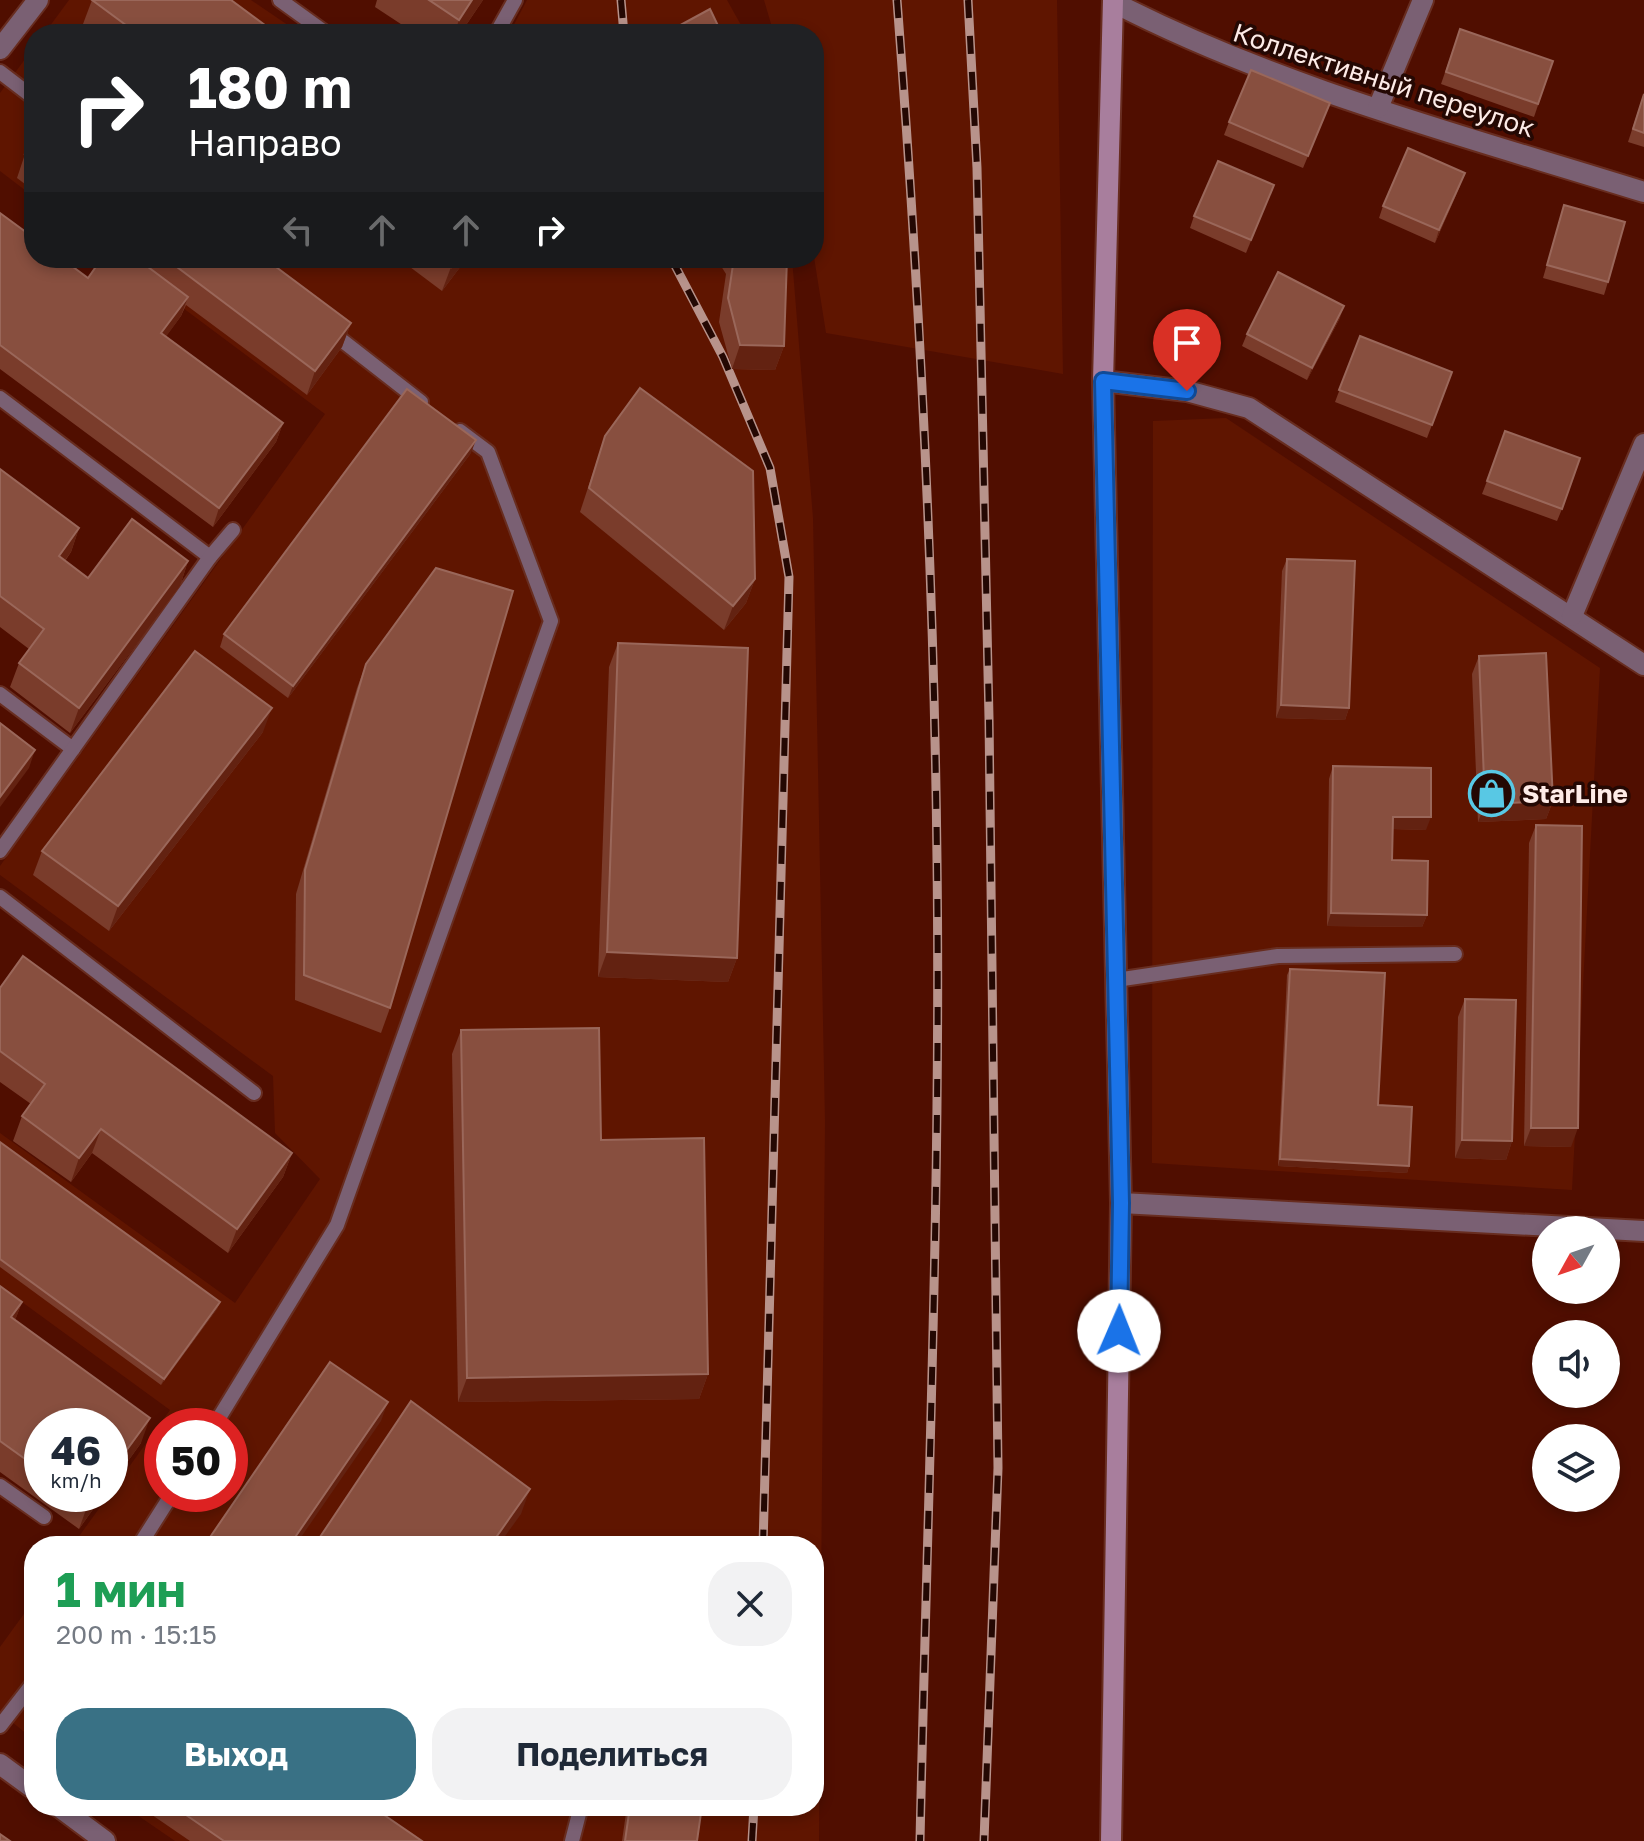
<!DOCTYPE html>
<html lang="ru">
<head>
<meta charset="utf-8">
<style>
	body { margin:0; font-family:"Golos Text",sans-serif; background:#f2f2f3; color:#1f2937; height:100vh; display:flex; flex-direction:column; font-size:30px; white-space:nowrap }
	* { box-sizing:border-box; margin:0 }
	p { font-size:26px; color:#747a83 }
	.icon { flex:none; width:44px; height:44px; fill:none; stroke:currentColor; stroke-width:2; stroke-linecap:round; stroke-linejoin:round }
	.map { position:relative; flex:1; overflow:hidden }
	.sheet { position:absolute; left:24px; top:1536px; width:800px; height:280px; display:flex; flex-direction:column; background:#fff; border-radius:32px; box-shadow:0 4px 12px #0003 }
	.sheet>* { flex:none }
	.guide { position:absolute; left:24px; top:24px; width:800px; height:244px; border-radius:32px; box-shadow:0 4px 12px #0003; background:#202124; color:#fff; overflow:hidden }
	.needle { width:52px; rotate:230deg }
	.fabs { position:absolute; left:1532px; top:1216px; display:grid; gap:16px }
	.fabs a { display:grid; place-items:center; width:88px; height:88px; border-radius:50%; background:#fff; box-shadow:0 4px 12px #0003; font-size:40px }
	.speed { position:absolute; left:24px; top:1408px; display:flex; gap:16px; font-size:40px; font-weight:700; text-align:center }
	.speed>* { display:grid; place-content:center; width:104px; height:104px; border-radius:50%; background:#fff; box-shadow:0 4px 12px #0003; line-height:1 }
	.speed small { font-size:20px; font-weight:400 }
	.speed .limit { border:12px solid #d22; background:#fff; color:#111 }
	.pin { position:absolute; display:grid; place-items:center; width:68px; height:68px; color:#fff; margin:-82px -34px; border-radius:50% 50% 50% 0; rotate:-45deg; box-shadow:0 0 8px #0007 }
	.pin .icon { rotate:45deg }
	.me { position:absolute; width:88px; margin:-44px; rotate:1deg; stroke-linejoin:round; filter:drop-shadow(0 0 6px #0008) }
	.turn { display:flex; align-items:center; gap:28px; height:168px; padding:0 32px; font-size:36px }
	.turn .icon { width:104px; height:104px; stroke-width:2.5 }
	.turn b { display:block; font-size:56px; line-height:68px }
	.lanes { display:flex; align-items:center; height:76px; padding:0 32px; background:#0003; justify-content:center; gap:40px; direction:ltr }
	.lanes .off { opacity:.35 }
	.round { display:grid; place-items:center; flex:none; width:84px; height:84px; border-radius:32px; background:#f2f2f3 }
	.headline { display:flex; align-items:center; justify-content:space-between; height:136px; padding:0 32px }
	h1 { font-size:48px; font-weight:700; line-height:60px; color:#1e9e55 }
	.button { display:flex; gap:16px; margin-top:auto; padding:16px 32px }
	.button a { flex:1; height:92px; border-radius:32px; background:#397185; color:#fff; font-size:32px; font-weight:700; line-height:92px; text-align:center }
	.button a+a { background:#f2f2f3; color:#1f2937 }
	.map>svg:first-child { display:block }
	.built { fill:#5f1500; fill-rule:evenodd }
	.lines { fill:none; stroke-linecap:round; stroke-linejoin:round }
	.service-casing { stroke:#682d20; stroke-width:18 }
	.minor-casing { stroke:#682d20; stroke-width:24 }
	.secondary-casing { stroke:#682d20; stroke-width:24 }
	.service { stroke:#7a6073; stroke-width:14 }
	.minor { stroke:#7a6073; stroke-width:20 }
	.secondary { stroke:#a87e9d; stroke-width:20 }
	.rail-casing { stroke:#b8938b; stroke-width:9 }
	.rail { stroke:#240803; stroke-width:6; stroke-dasharray:18; stroke-linecap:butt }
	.wall { fill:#7a3c2b }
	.shaded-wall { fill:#632211 }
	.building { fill:#884f3f; stroke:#9a675a; stroke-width:2 }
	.route-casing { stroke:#114b97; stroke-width:20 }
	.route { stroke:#1a73e8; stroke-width:14 }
	.labels { text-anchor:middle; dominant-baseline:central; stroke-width:7; stroke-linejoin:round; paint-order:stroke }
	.street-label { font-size:26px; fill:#fdebe7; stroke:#240803 }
	.poi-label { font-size:26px; font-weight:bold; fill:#fdebe7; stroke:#240803; text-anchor:start }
</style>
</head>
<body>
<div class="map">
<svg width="1644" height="1841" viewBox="0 0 1644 1841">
	<rect width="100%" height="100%" fill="#500e00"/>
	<g class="built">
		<path d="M69,0H251L301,34H44Z"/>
		<path d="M527,0H727L746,34H509Z"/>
		<path d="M764,0H1057L1063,374L826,333L814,257V34H774Z"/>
		<path d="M34,47V197L0,171V93Z"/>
		<path d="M116,258H792L813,518L825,1122L819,1841H175L124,1806H814V1546H72L170,1410L0,1286V1133L235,1303L320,1179L275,1133L273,1076L0,875V866L325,414ZM162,1426H230V1494H162Z"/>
		<path d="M1226,418L1600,668L1572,1190L1152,1163L1153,421Z"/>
		<path d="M34,1600V1740L0,1712V1647Z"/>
	</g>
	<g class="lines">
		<defs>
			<g id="service">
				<path d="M280,0L327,34"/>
				<path d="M496,34L515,0"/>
				<path d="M0,72L34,98"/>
				<path d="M330,331L421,402"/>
				<path d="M0,398L210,557"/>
				<path d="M0,694L73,749"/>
				<path d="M0,851L210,557L233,530"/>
				<path d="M0,897L254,1093"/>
				<path d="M1116,980L1278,956L1455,954"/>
				<path d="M214,1426L337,1225L551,621L488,452L460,431"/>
				<path d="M0,1486L44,1517"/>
				<path d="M139,1546L172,1494"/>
				<path d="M0,1726L34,1682"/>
				<path d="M572,1841L581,1806"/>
			</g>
			<g id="minor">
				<path d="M1113,2C1280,88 1465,136 1644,192"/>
				<path d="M0,49L38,0"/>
				<path d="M1378,108L1423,0"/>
				<path d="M1103,381L1187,391L1249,408L1644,665"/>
				<path d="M1572,616L1644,444"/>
				<path d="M1121,1203L1644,1231"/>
				<path d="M0,1764L34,1789"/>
				<path d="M58,1806L105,1841"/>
			</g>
			<path id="secondary" d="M1111,1841L1121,1203L1103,381L1113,0"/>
		</defs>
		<use href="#service" class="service-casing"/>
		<use href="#minor" class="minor-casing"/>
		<use href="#secondary" class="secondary-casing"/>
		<use href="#service" class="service"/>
		<use href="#minor" class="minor"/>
		<use href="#secondary" class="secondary"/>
		<defs>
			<g id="rail">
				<path d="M621,0L624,34"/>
				<path d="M897,0C919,286 934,573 937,860C941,1187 927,1514 920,1841"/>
				<path d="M968,0L977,168L989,718L998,1468L984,1841"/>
				<path d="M671,258L723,357L770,468L789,577L763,1546"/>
				<path d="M752,1841L754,1806"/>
			</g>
		</defs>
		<use href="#rail" class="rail-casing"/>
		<use href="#rail" class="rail"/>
	</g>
	<g class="wall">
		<path d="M92,0L277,34H97L83,24Z"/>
		<path d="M377,0H483L460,34H416L375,7Z"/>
		<path d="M1460,29L1553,61L1534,117L1441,84Z"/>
		<path d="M1644,93V147L1628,142Z"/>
		<path d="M1325,116L1303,168L1224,135L1229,122Z"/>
		<path d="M34,143V191L17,178L25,154Z"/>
		<path d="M1274,185L1246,253L1190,228L1194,216Z"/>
		<path d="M1460,186L1435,243L1379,218L1383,206Z"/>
		<path d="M1564,205L1608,282L1604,295L1543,278Z"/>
		<path d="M0,213L88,278L102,258H264L351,323L342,347L307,395L186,305L181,316L166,336L283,423L276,442L213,527L0,369Z"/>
		<path d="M398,258H467L442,291Z"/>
		<path d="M716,258H787L784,346L775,370L732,369L719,322L726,274Z"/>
		<path d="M1340,318L1307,380L1242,346L1247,334Z"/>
		<path d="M1360,336L1452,372L1427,438L1335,402Z"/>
		<path d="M605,436L755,579L746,603L724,630L580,512Z"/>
		<path d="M471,453L288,698L220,647L224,634Z"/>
		<path d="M0,469L79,528L71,552L65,561L88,578L188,561L180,586L70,733L10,687L19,663L29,649L0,627Z"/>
		<path d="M1487,481L1562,509L1557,521L1482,494Z"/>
		<path d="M1287,559L1349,708L1345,720L1276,718L1282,571Z"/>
		<path d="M618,643L737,958L728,982L598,977L609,667Z"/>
		<path d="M1479,656L1553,801L1546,819L1478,822L1472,674Z"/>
		<path d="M366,664L390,1008L381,1033L295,1000L296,894L357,688Z"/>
		<path d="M263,732L109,931L33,875L42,851Z"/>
		<path d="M1333,766L1426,830L1393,829L1392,860L1427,915L1422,927L1327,926L1329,779Z"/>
		<path d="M1536,825L1571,1147L1524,1146L1529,843Z"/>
		<path d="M1290,969L1378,1105L1409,1166L1407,1173L1278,1166L1287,975Z"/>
		<path d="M0,988L292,1153L283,1177L228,1253L92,1153L71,1182L13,1141L22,1116L31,1104L0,1082Z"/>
		<path d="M1465,999L1512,1141L1506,1160L1455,1158L1458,1017Z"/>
		<path d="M461,1030L601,1140L708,1374L699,1399L458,1402L452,1054Z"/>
		<path d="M0,1142L220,1302L217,1309L161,1385L0,1267Z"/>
		<path d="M0,1286L22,1302L15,1320L141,1443L110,1486V1426H42V1494H104L79,1529L0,1472Z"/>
		<path d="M139,1806H371L422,1841H190Z"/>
		<path d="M526,1806H543L538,1814Z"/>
		<path d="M627,1806H702L697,1841H622Z"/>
	</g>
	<g class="shaded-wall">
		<path d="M472,0H483L460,34H454L459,20Z"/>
		<path d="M1465,173L1460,186L1435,243L1439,230Z"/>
		<path d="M458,258H467L442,291L451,267Z"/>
		<path d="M188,297L181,316L155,352L161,333Z"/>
		<path d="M1344,306L1340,318L1307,380L1312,368Z"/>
		<path d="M351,323L342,347L307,395L315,371Z"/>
		<path d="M740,345L784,346L775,370L732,369Z"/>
		<path d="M283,423L276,442L213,527L219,508Z"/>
		<path d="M476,440L471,453L288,698L293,686Z"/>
		<path d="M79,528L71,552L50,580L59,556Z"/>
		<path d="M188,561L180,586L70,733L79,708Z"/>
		<path d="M755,579L746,603L724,630L733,606Z"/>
		<path d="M1281,705L1349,708L1345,720L1276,718Z"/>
		<path d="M272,708L263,732L109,931L118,906Z"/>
		<path d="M35,750L29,768L0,807V797Z"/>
		<path d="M1553,801L1546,819L1478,822L1485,804Z"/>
		<path d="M1393,817H1431L1426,830L1388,829Z"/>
		<path d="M1331,913L1427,915L1422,927L1327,926Z"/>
		<path d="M607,952L737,958L728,982L598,977Z"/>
		<path d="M1531,1128H1578L1571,1147L1524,1146Z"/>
		<path d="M101,1129L92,1153L71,1182L79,1158Z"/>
		<path d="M1462,1140L1512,1141L1506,1160L1455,1158Z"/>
		<path d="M292,1153L283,1177L228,1253L237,1229Z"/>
		<path d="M1280,1159L1409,1166L1407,1173L1278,1166Z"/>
		<path d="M22,1302L13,1326L11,1317Z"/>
		<path d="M220,1302L217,1309L161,1385L164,1379Z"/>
		<path d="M708,1374L699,1399L458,1402L467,1378Z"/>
		<path d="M388,1402L381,1421L295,1546H289Z"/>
		<path d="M150,1418L141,1443L110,1486V1473Z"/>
		<path d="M530,1489L521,1514L498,1546H490Z"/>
		<path d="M95,1494H104L79,1529L88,1504Z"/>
	</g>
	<g class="building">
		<path d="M92,0H231L277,34H138Z"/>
		<path d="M429,0H472L459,20Z"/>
		<path d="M710,9L722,34H664Z"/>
		<path d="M1460,29L1553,61L1538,104L1446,72Z"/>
		<path d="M1251,70L1330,103L1308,156L1229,122Z"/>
		<path d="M1644,94V133L1633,129Z"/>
		<path d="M34,143V160L25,154Z"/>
		<path d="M1408,148L1465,173L1439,230L1383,206Z"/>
		<path d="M1218,161L1274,185L1251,240L1194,216Z"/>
		<path d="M1564,205L1625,222L1608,282L1547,265Z"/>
		<path d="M0,213L34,238V258H61L88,278L102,258H136L188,297L161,333L283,423L219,508L0,345Z"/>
		<path d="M165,258H264L351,323L315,371Z"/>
		<path d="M440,258H458L451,267Z"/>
		<path d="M734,258H787L784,346L740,345L728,298Z"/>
		<path d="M1278,272L1344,306L1312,368L1247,334Z"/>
		<path d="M1360,336L1452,372L1432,425L1339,390Z"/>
		<path d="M640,388L753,471L755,579L733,606L589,488L605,436Z"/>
		<path d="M407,389L476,440L293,686L224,634Z"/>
		<path d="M1505,431L1580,458L1562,509L1487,481Z"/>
		<path d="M0,469L79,528L59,556L88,578L132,519L188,561L79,708L19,663L44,629L0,596Z"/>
		<path d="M1287,559L1355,561L1349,708L1281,705Z"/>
		<path d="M436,568L513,591L390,1008L304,975L305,870L366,664Z"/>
		<path d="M618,643L748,648L737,958L607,952Z"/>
		<path d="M195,651L272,708L118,906L42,851Z"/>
		<path d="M1546,653L1553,801L1485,804L1479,656Z"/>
		<path d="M0,723L35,750L0,797Z"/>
		<path d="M1333,766L1431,768V817H1393L1392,860L1428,861L1427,915L1331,913Z"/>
		<path d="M1536,825L1582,826L1578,1128H1531Z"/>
		<path d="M23,956L292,1153L237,1229L101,1129L79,1158L22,1116L45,1084L0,1051V988Z"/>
		<path d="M1290,969L1385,973L1378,1105L1412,1107L1409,1166L1280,1159Z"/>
		<path d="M1465,999L1516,1000L1512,1141L1462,1140Z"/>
		<path d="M599,1028L601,1140L704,1138L708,1374L467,1378L461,1030Z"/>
		<path d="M0,1142L220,1302L164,1379L0,1259Z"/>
		<path d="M0,1286L22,1302L11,1317L150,1418L110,1473V1426H42V1471L0,1441Z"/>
		<path d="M330,1362L388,1402L289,1546H204Z"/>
		<path d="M411,1401L530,1489L490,1546H314Z"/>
		<path d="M73,1494H95L88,1504Z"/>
		<path d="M173,1806H371L422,1841H224Z"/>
		<path d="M630,1806H702L697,1841H625Z"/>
		<path d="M0,1834L10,1841H0Z"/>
	</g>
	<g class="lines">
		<defs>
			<path id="route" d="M1119,1331L1121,1203L1103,381L1187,391"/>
		</defs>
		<use href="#route" class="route-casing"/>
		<use href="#route" class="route"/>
	</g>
	<defs>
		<symbol id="shop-ring" viewBox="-11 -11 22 22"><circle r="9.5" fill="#240803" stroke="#58c8e4" stroke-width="1.5"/><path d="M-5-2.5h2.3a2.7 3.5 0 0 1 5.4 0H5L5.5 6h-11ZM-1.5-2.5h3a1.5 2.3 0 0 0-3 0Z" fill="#58c8e4"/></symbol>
	</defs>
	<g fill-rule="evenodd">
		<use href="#shop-ring" x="1466" y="768" width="51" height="51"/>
	</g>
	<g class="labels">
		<g class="street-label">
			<text transform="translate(1384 80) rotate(18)">Коллективный переулок</text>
		</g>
		<g class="poi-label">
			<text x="1522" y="793">StarLine</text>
		</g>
	</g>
</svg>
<div class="fabs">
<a><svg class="needle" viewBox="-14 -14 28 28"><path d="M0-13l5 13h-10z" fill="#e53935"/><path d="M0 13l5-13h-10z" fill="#747a83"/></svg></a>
<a><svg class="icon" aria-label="sound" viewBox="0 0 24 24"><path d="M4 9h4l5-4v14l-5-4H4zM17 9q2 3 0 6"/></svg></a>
<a><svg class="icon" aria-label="layers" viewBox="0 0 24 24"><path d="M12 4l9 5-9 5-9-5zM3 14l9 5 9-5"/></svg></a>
</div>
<div class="speed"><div>46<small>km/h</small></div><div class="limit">50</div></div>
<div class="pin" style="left:1187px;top:391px;background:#d93025"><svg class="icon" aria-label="arrive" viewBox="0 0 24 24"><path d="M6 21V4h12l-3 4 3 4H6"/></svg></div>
<svg class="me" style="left:1119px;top:1331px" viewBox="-20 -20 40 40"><circle r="19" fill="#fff"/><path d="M0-13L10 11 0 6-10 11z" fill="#1a73e8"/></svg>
<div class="guide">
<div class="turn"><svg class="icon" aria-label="right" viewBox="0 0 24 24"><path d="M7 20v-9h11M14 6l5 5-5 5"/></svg><div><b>180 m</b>Направо</div></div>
<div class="lanes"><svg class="icon off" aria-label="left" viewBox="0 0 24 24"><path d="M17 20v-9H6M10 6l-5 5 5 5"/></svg><svg class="icon off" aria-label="ahead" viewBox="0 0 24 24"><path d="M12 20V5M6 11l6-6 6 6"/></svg><svg class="icon off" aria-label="ahead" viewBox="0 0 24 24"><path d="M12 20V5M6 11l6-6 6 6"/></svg><svg class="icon" aria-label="right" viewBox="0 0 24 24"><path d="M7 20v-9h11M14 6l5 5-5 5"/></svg></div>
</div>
<section class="sheet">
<div class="headline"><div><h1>1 мин</h1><p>200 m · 15:15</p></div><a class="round"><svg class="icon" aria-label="close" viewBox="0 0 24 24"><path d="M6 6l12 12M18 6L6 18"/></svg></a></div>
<div class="button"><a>Выход</a><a>Поделиться</a></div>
</section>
</div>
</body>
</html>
